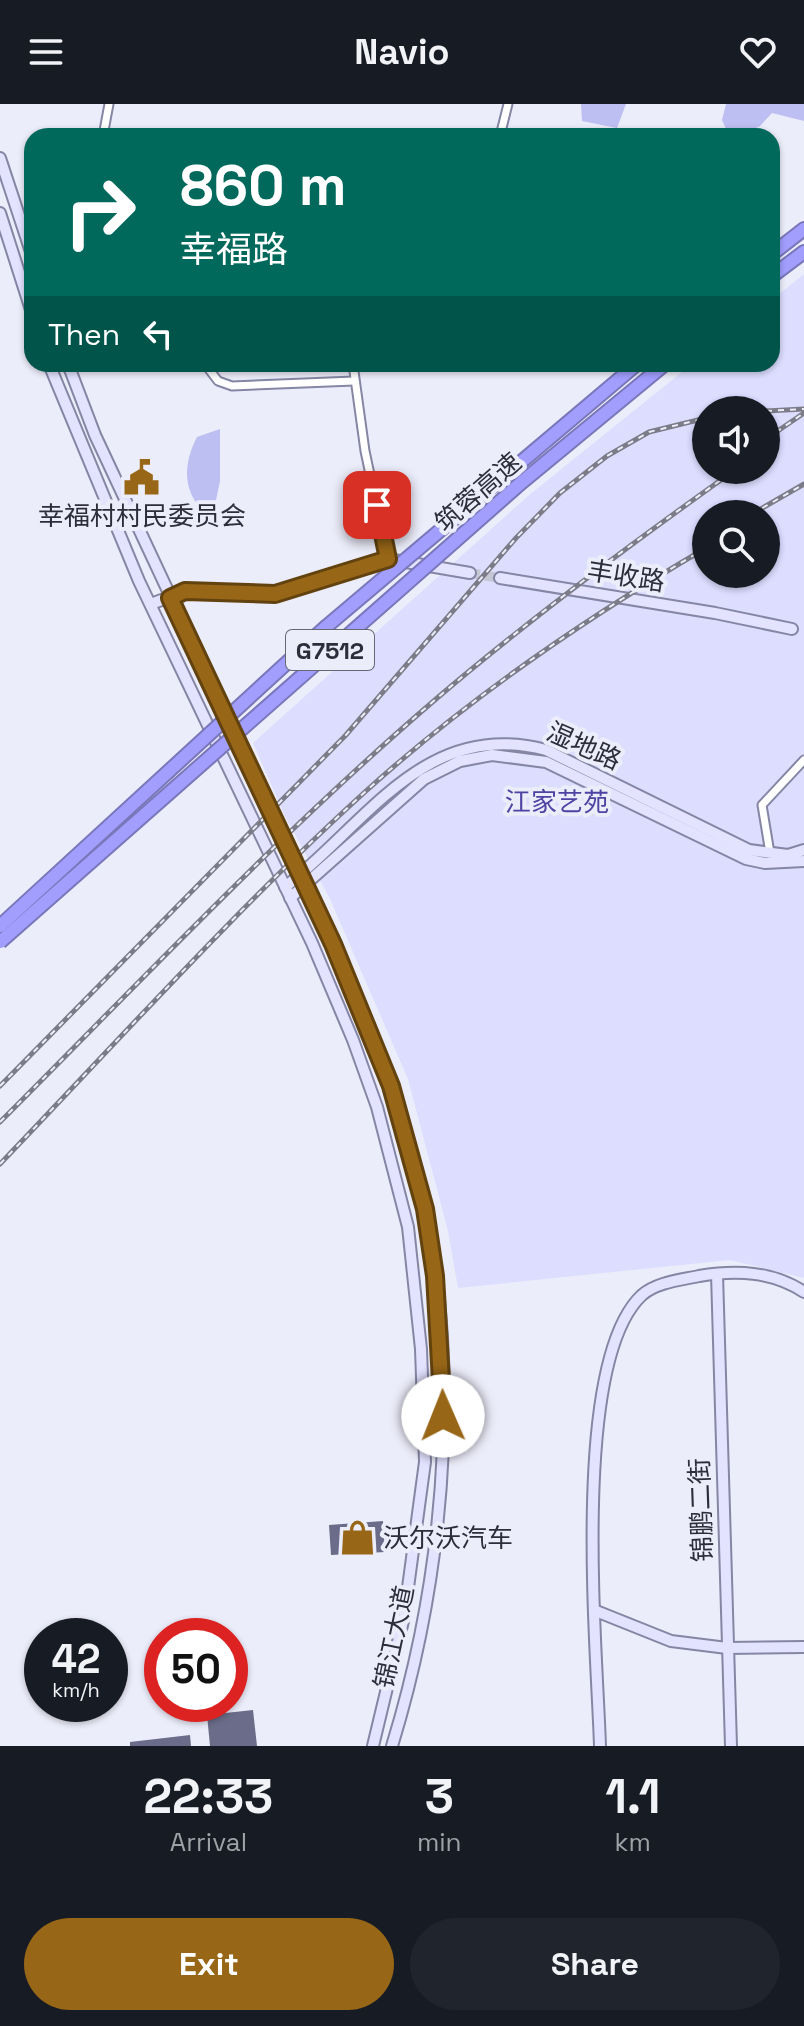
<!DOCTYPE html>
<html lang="en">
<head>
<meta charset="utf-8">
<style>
	body { margin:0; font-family:"Space Grotesk","Noto Sans SC",sans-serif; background:#20242c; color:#f1f3f6; height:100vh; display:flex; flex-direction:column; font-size:30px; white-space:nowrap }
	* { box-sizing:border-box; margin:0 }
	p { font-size:26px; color:#9ea1a6 }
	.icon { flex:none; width:44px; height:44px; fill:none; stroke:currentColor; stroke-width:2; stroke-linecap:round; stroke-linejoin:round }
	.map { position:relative; height:1642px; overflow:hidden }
	.panel { display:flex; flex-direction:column; background:#171b24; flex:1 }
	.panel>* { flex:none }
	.guide { position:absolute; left:24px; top:24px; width:756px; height:244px; border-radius:24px; box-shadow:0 2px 6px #0004; background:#00695c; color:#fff; overflow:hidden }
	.tools { position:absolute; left:692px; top:292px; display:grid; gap:16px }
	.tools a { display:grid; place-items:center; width:88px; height:88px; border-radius:50%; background:#171b24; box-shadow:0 2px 6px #0004; font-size:40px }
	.speed { position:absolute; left:24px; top:1514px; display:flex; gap:16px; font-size:40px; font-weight:700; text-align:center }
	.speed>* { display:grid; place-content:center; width:104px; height:104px; border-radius:50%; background:#171b24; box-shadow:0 2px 6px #0004; line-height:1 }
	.speed small { font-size:20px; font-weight:400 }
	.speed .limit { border:12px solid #d22; background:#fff; color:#111 }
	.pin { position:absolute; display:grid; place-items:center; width:68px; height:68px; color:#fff; margin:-34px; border-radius:16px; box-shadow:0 4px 12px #0006 }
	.me { position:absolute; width:88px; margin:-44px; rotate:359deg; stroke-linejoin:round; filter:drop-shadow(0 0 6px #0008) }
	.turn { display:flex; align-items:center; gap:28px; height:168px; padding:0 24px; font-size:36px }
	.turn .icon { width:104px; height:104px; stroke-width:2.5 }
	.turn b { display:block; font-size:56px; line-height:68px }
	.then { display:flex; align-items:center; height:76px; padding:0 24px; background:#0003; gap:16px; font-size:30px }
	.eta { display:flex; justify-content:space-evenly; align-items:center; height:136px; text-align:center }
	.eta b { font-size:48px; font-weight:800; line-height:56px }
	.button { display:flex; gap:16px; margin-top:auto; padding:16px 24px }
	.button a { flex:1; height:92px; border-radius:48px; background:#976617; color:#fff; font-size:32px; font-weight:800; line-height:92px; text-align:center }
	.button a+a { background:#20242c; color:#f1f3f6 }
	header { display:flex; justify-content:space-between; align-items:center; height:104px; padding:0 24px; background:#171b24; font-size:36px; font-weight:800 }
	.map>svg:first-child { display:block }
	.green { fill:#dcddff; fill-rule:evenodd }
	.water { fill:#bdbef1 }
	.building { fill:#6b6c89 }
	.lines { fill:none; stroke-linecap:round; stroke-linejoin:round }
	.secondary-tunnel { stroke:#c6c7d4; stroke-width:10; stroke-dasharray:10 5; stroke-linecap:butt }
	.street-casing { stroke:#8586a4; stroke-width:11 }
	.secondary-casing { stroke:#8586a4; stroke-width:14 }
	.highway-casing { stroke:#7977ba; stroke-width:16 }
	.street { stroke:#fff; stroke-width:7 }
	.secondary { stroke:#e3e2ff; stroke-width:10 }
	.highway { stroke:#a19efe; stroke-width:12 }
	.rail-casing { stroke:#7c7c89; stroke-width:5 }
	.rail { stroke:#ecedfa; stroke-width:2; stroke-dasharray:6; stroke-linecap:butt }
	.highway-bridge-casing { stroke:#7977ba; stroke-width:16; stroke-linecap:butt }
	.highway-bridge { stroke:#a19efe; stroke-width:12 }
	.route-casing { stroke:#62420f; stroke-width:20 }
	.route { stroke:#976617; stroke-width:14 }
	.labels { text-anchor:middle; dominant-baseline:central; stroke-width:8; stroke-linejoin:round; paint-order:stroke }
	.shield { fill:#ecedfa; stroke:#676774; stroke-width:2 }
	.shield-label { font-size:24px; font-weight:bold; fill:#2e2e3b }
	.street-label { font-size:26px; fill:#2e2e3b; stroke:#ecedfa }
	.poi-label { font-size:26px; fill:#2e2e3b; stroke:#ecedfa }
	.park-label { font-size:26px; fill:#4e42a3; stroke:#ecedfa }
</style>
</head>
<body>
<header><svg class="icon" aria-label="menu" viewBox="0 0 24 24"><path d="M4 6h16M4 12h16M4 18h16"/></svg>Navio<svg class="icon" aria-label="heart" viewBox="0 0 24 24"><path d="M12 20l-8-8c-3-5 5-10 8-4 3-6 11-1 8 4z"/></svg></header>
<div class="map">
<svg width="804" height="1642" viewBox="0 0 804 1642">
	<rect width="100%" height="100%" fill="#ecedfa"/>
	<path class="green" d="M804,170V1174L730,1156L458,1184L448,1127L408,975L330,795L285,712L253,639L528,392L692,260H772V196ZM706,306H766V366H706ZM706,410H766V470H706Z"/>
	<g class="water">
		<path d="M581,0H626L617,24L582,17Z"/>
		<path d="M726,0H804V17L772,9L760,22L742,31L726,25L722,16Z"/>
		<path d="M220,325V377L212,415C183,393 181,364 197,333Z"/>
	</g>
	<g class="building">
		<path d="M383,1417L385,1448L331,1451L329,1421Z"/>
		<path d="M253,1606L257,1642H210L207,1611Z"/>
		<path d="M190,1631L191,1642H130V1638Z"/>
	</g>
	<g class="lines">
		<path class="secondary-tunnel" d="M470,469L500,474"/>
		<defs>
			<g id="street">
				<path d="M103,32L109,0"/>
				<path d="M500,32L508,0"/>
				<path d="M205,260L218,277L232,282L354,277"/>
				<path d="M353,260L365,347L388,455"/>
				<path d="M770,749L762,701L804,656"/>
			</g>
			<g id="secondary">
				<path d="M0,54L32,151"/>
				<path d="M0,109L32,209"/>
				<path d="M49,260L139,477L312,839L353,936L377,1003L408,1123L421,1245L425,1358L404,1513L373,1642"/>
				<path d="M68,260L95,331L333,840C363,909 392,977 412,1049C464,1238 449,1456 392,1642"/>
				<path d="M500,474L715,509L792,525"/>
				<path d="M151,500L185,487L275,490L388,455L470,469"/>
				<path d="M285,783C367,719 426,614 546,646L749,746L788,751L804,746"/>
				<path d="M290,794L424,675L460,657L492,651L546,658L746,755L765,759L804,757"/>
				<path d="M717,1170L731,1642"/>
				<path d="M596,1507L671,1537L727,1544L804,1543"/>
				<path d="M600,1642C597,1544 570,1258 642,1191C657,1178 681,1176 699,1172C736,1166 772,1167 804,1188"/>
			</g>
			<g id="highway">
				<path d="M772,150L804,125"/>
				<path d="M772,172L804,148"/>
			</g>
		</defs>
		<use href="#street" class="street-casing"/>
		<use href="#secondary" class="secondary-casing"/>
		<use href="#highway" class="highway-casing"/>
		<use href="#street" class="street"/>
		<use href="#secondary" class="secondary"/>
		<use href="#highway" class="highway"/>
		<defs>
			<g id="rail">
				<path d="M766,307L804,305"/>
				<path d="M766,335L804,309"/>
				<path d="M752,410L804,380"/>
				<path d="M0,982L345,632L516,434L560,389L607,352L649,328L706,314"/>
				<path d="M0,1018C143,875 283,726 436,595C532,513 632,439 735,366"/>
				<path d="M0,1060C120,935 237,804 366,687C469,594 586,514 706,444"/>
			</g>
		</defs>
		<use href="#rail" class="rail-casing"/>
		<use href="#rail" class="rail"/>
		<defs>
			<g id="highway-bridge">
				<path d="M0,822L327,522L637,260"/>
				<path d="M0,838L522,378L665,260"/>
			</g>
		</defs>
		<use href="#highway-bridge" class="highway-bridge-casing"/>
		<use href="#highway-bridge" class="highway-bridge"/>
	</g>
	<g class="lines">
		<defs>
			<path id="route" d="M377,401L388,455L275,490L185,487L170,494L333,840L391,982L425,1105L435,1172L443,1312"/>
		</defs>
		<use href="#route" class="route-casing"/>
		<use href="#route" class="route"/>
	</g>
	<defs>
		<symbol id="civic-bare" viewBox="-9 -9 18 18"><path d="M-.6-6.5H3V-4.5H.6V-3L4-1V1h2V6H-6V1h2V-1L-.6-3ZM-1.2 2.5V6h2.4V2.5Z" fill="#976617" stroke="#ecedfa" stroke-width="2.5" paint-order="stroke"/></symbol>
		<symbol id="shop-bare" viewBox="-9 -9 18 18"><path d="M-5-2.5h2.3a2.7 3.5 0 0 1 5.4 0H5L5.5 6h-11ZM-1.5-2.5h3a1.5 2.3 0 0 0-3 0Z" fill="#976617" stroke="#ecedfa" stroke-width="2.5" paint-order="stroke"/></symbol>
	</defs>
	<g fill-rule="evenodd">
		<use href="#civic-bare" x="116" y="348" width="51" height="51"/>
		<use href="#shop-bare" x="332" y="1408" width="51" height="51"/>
	</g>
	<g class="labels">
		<rect class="shield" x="286" y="526" width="88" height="40" rx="6"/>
		<g class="shield-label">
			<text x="330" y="546">G7512</text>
		</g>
		<g class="street-label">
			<text transform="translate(478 388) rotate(-41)">筑蓉高速</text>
			<text transform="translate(626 472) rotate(9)">丰收路</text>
			<text transform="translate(584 642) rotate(24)">湿地路</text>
			<text transform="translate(701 1406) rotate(-92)">锦鹏二街</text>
			<text transform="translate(394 1533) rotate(-78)">锦江大道</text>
		</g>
		<g class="poi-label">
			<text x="142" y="412">幸福村村民委员会</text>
			<text x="383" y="1434" text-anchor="start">沃尔沃汽车</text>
		</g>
		<g class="park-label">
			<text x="557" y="698">江家艺苑</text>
		</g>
	</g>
</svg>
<div class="tools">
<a><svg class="icon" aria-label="sound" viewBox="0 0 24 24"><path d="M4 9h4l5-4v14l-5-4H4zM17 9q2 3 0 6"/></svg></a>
<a><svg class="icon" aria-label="search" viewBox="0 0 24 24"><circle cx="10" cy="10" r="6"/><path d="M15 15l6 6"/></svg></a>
</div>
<div class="speed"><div>42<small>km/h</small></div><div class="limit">50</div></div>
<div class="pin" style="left:377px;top:401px;background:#d93025"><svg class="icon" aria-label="arrive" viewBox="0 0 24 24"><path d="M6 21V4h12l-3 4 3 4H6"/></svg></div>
<svg class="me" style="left:443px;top:1312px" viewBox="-20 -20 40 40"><circle r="19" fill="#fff"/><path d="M0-13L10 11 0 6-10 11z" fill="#976617"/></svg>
<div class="guide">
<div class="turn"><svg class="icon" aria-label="right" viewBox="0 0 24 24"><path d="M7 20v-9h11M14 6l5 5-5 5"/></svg><div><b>860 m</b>幸福路</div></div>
<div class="then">Then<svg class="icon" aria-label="left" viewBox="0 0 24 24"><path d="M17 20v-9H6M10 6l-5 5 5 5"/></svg></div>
</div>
</div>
<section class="panel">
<div class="eta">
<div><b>22:33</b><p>Arrival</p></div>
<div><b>3</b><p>min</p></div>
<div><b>1.1</b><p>km</p></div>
</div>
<div class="button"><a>Exit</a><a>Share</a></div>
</section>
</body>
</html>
